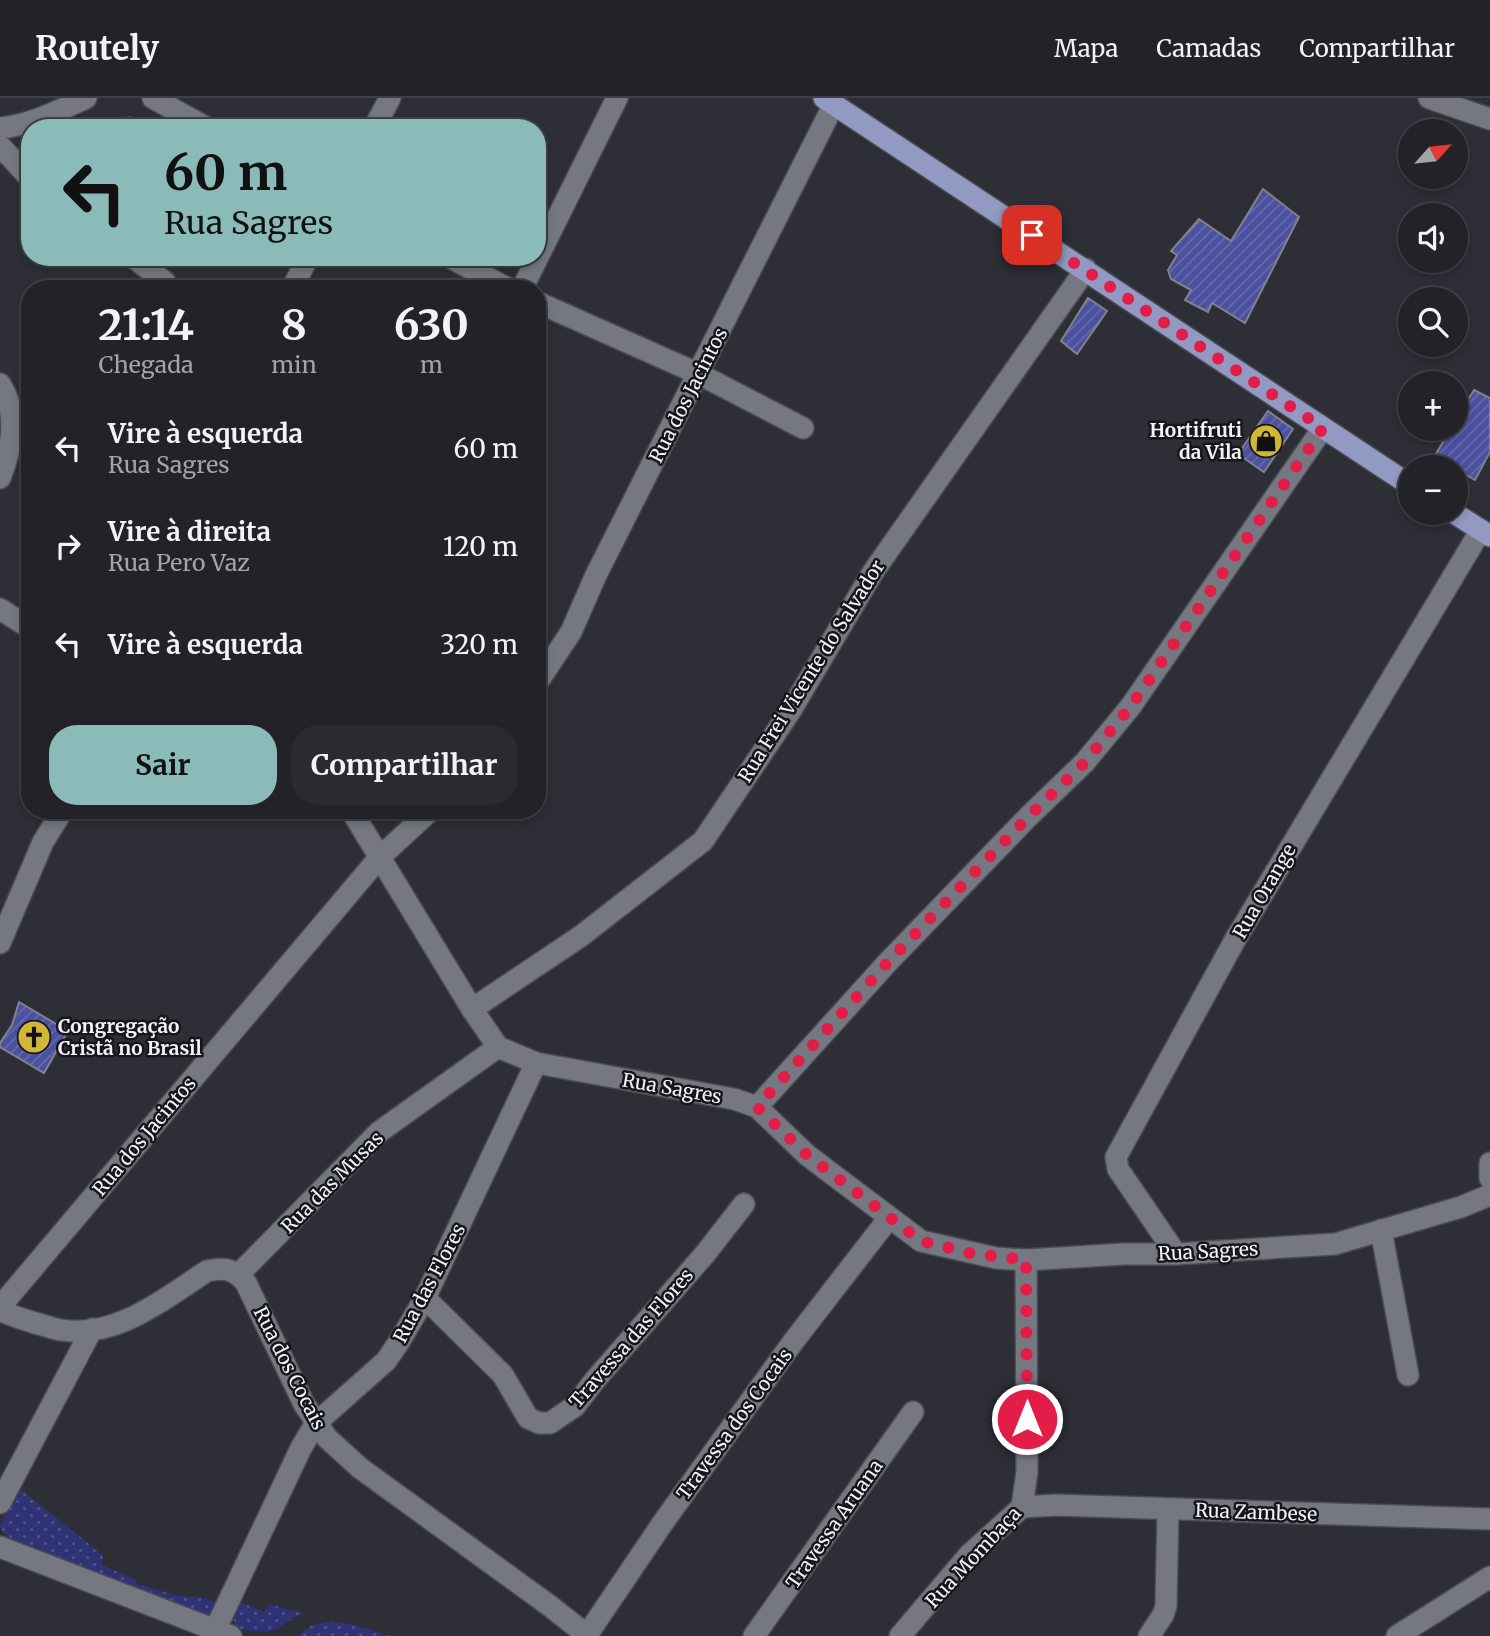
<!DOCTYPE html>
<html lang="pt">
<head>
<meta charset="utf-8">
<style>
	body { margin:0; font-family:Merriweather,serif; background:#2a2a30; color:#f1f3f6; height:100vh; display:flex; flex-direction:column; font-size:26px; white-space:nowrap }
	* { box-sizing:border-box; margin:0 }
	p { font-size:23px; color:#a2a4a8 }
	.icon { flex:none; width:38px; height:38px; fill:none; stroke:currentColor; stroke-width:2; stroke-linecap:round; stroke-linejoin:round }
	.map { position:relative; flex:1; overflow:hidden }
	.details { position:absolute; left:21px; top:182px; width:525px; height:539px; display:flex; flex-direction:column; background:#222228; border-radius:28px; box-shadow:0 4px 10px #0003,0 0 0 2px #3f3f45 }
	.details>* { flex:none }
	.banner { position:absolute; left:21px; top:21px; width:525px; height:147px; border-radius:28px; box-shadow:0 4px 10px #0003,0 0 0 2px #3f3f45; background:#8bbbb9; color:#111; overflow:hidden }
	.needle { width:46px; rotate:63deg }
	.buttons { position:absolute; left:1398px; top:21px; display:grid; gap:14px }
	.buttons a { display:grid; place-items:center; width:70px; height:70px; border-radius:50%; background:#222228; box-shadow:0 4px 10px #0003,0 0 0 2px #3f3f45; font-size:35px }
	.pin { position:absolute; display:grid; place-items:center; width:60px; height:60px; color:#fff; margin:-30px; border-radius:14px; box-shadow:0 4px 10px #0006 }
	.me { position:absolute; width:77px; margin:-38px; rotate:0deg; stroke-linejoin:round; filter:drop-shadow(0 0 5px #0008) }
	.turn { display:flex; align-items:center; gap:24px; height:147px; padding:0 28px; font-size:32px }
	.turn .icon { width:91px; height:91px; stroke-width:2.5 }
	.turn b { display:block; font-size:49px; line-height:60px }
	.eta { display:flex; justify-content:space-evenly; align-items:center; height:119px; text-align:center }
	.eta b { font-size:42px; font-weight:700; line-height:49px }
	.action { display:flex; gap:14px; margin-top:auto; padding:14px 28px }
	.action a { flex:1; height:80px; border-radius:28px; background:#8bbbb9; color:#111; font-size:28px; font-weight:700; line-height:80px; text-align:center }
	.action a+a { background:#2a2a30; color:#f1f3f6 }
	ul { padding:0; list-style:none }
	li { display:flex; align-items:center; gap:21px; height:98px; padding:0 28px }
	li div { flex:1 }
	li b { display:block; font-size:26px }
	li em { font-style:normal }
	header { display:flex; align-items:center; gap:42px; box-sizing:border-box; height:98px; padding:0 35px; background:#222228; border-bottom:2px solid #3f3f45 }
	header strong { font-size:33px }
	nav { display:flex; gap:38px; margin-inline-start:auto; font-size:24px }
	.map>svg:first-child { display:block }
	.park { fill:url(#park-dots) }
	.building { fill:url(#building-hatch); stroke:#80828b; stroke-width:2 }
	.lines { fill:none; stroke-linecap:round; stroke-linejoin:round }
	.minor-casing { stroke:#4a4b53; stroke-width:24 }
	.major-casing { stroke:#4a4b53; stroke-width:24 }
	.minor { stroke:#757781; stroke-width:21 }
	.major { stroke:#9299c2; stroke-width:21 }
	.route { stroke:#e11d48; stroke-width:12; stroke-dasharray:0 21.6 }
	.labels { text-anchor:middle; dominant-baseline:central; stroke-width:5; stroke-linejoin:round; paint-order:stroke }
	.street-label { font-size:19px; fill:#f2f3f9; stroke:#16161a }
	.poi-label { font-size:19px; font-weight:bold; fill:#f2f3f9; stroke:#16161a; text-anchor:end }
</style>
</head>
<body>
<header>
<strong>Routely</strong>
<nav><a>Mapa</a><a>Camadas</a><a>Compartilhar</a></nav>
</header>
<div class="map">
<svg width="1490" height="1538" viewBox="0 0 1490 1538">
	<defs>
		<pattern id="park-dots" width="8" height="8" patternUnits="userSpaceOnUse" patternTransform="scale(1.75)"><rect width="8" height="8" fill="#2f3274"/><path d="M2 2h.1M6 6h.1" fill="none" stroke="#4e5089" stroke-width="1.8" stroke-linecap="round"/></pattern>
		<pattern id="building-hatch" width="6" height="6" patternUnits="userSpaceOnUse" patternTransform="scale(1.75)"><rect width="6" height="6" fill="#4b509f"/><path d="M-1 1l2-2M0 6l6-6M5 7l2-2" fill="none" stroke="#656aad"/></pattern>
	</defs>
	<rect width="100%" height="100%" fill="#2d2e36"/>
	<g class="park">
		<path d="M131,18L153,30H92L118,19Z"/>
		<path d="M19,1390L103,1457L102,1467L136,1482V1486L179,1498L206,1500L216,1505L210,1517L204,1520L8,1440L0,1431V1427Z"/>
		<path d="M241,1504L264,1514L269,1506L303,1515C269,1532 282,1538 237,1531L233,1520Z"/>
		<path d="M329,1523L355,1527L391,1538H298L310,1528Z"/>
	</g>
	<g class="building">
		<path d="M1263,91L1299,119L1245,225L1212,205L1208,214L1185,202L1191,192L1171,181L1168,172L1177,157L1171,153L1199,121L1231,143Z"/>
		<path d="M1088,200L1107,213L1077,256L1061,243Z"/>
		<path d="M1474,292L1490,300V354L1475,382L1434,359L1451,331H1456V322Z"/>
		<path d="M1268,313L1293,331L1264,374L1238,356Z"/>
		<path d="M19,904L68,933L44,975L0,949V945L12,927Z"/>
	</g>
	<g class="lines">
		<defs>
			<g id="minor">
				<path d="M153,0L207,30"/>
				<path d="M1429,0L1490,21"/>
				<path d="M0,30C31,27 58,13 86,0"/>
				<path d="M374,30L390,0"/>
				<path d="M0,48L30,80"/>
				<path d="M133,159L165,184"/>
				<path d="M449,159L509,191"/>
				<path d="M292,191L308,159"/>
				<path d="M522,191L617,0"/>
				<path d="M537,204L699,276L803,330"/>
				<path d="M0,286C19,316 12,349 0,380"/>
				<path d="M0,511L30,530"/>
				<path d="M537,585L571,534L596,477L834,6"/>
				<path d="M351,712L472,911L498,949L536,965L734,1001L757,1009L807,1057L921,1143L996,1160L1026,1162L1124,1156H1176L1335,1146L1461,1109L1490,1097"/>
				<path d="M0,845L43,744L63,712"/>
				<path d="M472,911L581,838L703,743L791,612L873,474L1086,171"/>
				<path d="M757,1009L888,864L1028,719L1085,664L1131,608L1323,330"/>
				<path d="M1490,1065V1080"/>
				<path d="M1381,1132L1408,1277"/>
				<path d="M1176,1156L1118,1071L1116,1059L1235,842L1481,432"/>
				<path d="M239,1176L379,1034L498,949"/>
				<path d="M425,1200L503,1277L528,1320L539,1325H550L575,1308L595,1282L705,1156L744,1106"/>
				<path d="M0,1209L379,760L431,712"/>
				<path d="M0,1212C11,1218 23,1221 35,1225C44,1227 53,1231 61,1232C116,1241 164,1201 207,1173C225,1169 234,1171 246,1185L304,1306L327,1340L360,1370L550,1508L588,1538"/>
				<path d="M0,1405L92,1231"/>
				<path d="M1022,1409L1056,1407L1490,1421"/>
				<path d="M0,1449L231,1538"/>
				<path d="M215,1532L301,1350L316,1325L386,1263L399,1244L425,1200L536,965"/>
				<path d="M587,1537L662,1426L793,1244L889,1120"/>
				<path d="M754,1538L913,1314"/>
				<path d="M900,1538L969,1457L1022,1409L1027,1374L1026,1162"/>
				<path d="M1149,1538L1163,1517L1166,1508L1168,1412"/>
				<path d="M1397,1538L1490,1479"/>
			</g>
			<g id="major">
				<path d="M824,0L1410,387"/>
				<path d="M1454,415L1490,438"/>
			</g>
		</defs>
		<use href="#minor" class="minor-casing"/>
		<use href="#major" class="major-casing"/>
		<use href="#minor" class="minor"/>
		<use href="#major" class="major"/>
	</g>
	<g class="lines">
		<path class="route" d="M1027,1321L1026,1162L969,1155L921,1143L807,1057L757,1009L888,864L1028,719L1085,664L1131,608L1323,330L1032,137"/>
	</g>
	<defs>
		<symbol id="shop-disc" viewBox="-11 -11 22 22"><circle r="9.5" fill="#d1b736" stroke="#16161a"/><path d="M-5-2.5h2.3a2.7 3.5 0 0 1 5.4 0H5L5.5 6h-11ZM-1.5-2.5h3a1.5 2.3 0 0 0-3 0Z" fill="#111"/></symbol>
		<symbol id="church-disc" viewBox="-11 -11 22 22"><circle r="9.5" fill="#d1b736" stroke="#16161a"/><path d="M-1.2-6h2.4v3.5h3.3v2.4h-3.3V6h-2.4V-.1h-3.3v-2.4h3.3Z" fill="#111"/></symbol>
	</defs>
	<g fill-rule="evenodd">
		<use href="#shop-disc" x="1247" y="324" width="38" height="38"/>
		<use href="#church-disc" x="15" y="920" width="38" height="38"/>
	</g>
	<g class="labels">
		<g class="street-label">
			<text transform="translate(688 297) rotate(-63)">Rua dos Jacintos</text>
			<text transform="translate(811 573) rotate(-58)">Rua Frei Vicente do Salvador</text>
			<text transform="translate(1264 793) rotate(-60)">Rua Orange</text>
			<text transform="translate(672 990) rotate(10)">Rua Sagres</text>
			<text transform="translate(144 1038) rotate(-50)">Rua dos Jacintos</text>
			<text transform="translate(332 1084) rotate(-45)">Rua das Musas</text>
			<text transform="translate(1208 1153) rotate(-3)">Rua Sagres</text>
			<text transform="translate(429 1185) rotate(-62)">Rua das Flores</text>
			<text transform="translate(631 1240) rotate(-49)">Travessa das Flores</text>
			<text transform="translate(290 1270) rotate(63)">Rua dos Cocais</text>
			<text transform="translate(734 1326) rotate(-54)">Travessa dos Cocais</text>
			<text transform="translate(1256 1414) rotate(2)">Rua Zambese</text>
			<text transform="translate(834 1426) rotate(-55)">Travessa Aruana</text>
			<text transform="translate(973 1459) rotate(-47)">Rua Mombaça</text>
		</g>
		<g class="poi-label">
			<text x="1242" y="332">Hortifruti<tspan x="1242" dy="22">da Vila</tspan></text>
			<text x="58" y="928" text-anchor="start">Congregação<tspan x="58" dy="22">Cristã no Brasil</tspan></text>
		</g>
	</g>
</svg>
<div class="buttons">
<a><svg class="needle" viewBox="-14 -14 28 28"><path d="M0-13l5 13h-10z" fill="#e53935"/><path d="M0 13l5-13h-10z" fill="#a2a4a8"/></svg></a>
<a><svg class="icon" aria-label="sound" viewBox="0 0 24 24"><path d="M4 9h4l5-4v14l-5-4H4zM17 9q2 3 0 6"/></svg></a>
<a><svg class="icon" aria-label="search" viewBox="0 0 24 24"><circle cx="10" cy="10" r="6"/><path d="M15 15l6 6"/></svg></a>
<a>+</a>
<a>−</a>
</div>
<div class="pin" style="left:1032px;top:137px;background:#d93025"><svg class="icon" aria-label="arrive" viewBox="0 0 24 24"><path d="M6 21V4h12l-3 4 3 4H6"/></svg></div>
<svg class="me" style="left:1027px;top:1321px" viewBox="-20 -20 40 40"><circle r="17" fill="#e11d48" stroke="#fff" stroke-width="3"/><path d="M0-11L8 9 0 5-8 9z" fill="#fff"/></svg>
<div class="banner">
<div class="turn"><svg class="icon" aria-label="left" viewBox="0 0 24 24"><path d="M17 20v-9H6M10 6l-5 5 5 5"/></svg><div><b>60 m</b>Rua Sagres</div></div>
</div>
<section class="details">
<div class="eta">
<div><b>21:14</b><p>Chegada</p></div>
<div><b>8</b><p>min</p></div>
<div><b>630</b><p>m</p></div>
</div>
<ul>
<li><svg class="icon" aria-label="left" viewBox="0 0 24 24"><path d="M17 20v-9H6M10 6l-5 5 5 5"/></svg><div><b>Vire à esquerda</b><p>Rua Sagres</p></div><em>60 m</em></li>
<li><svg class="icon" aria-label="right" viewBox="0 0 24 24"><path d="M7 20v-9h11M14 6l5 5-5 5"/></svg><div><b>Vire à direita</b><p>Rua Pero Vaz</p></div><em>120 m</em></li>
<li><svg class="icon" aria-label="left" viewBox="0 0 24 24"><path d="M17 20v-9H6M10 6l-5 5 5 5"/></svg><div><b>Vire à esquerda</b></div><em>320 m</em></li>
</ul>
<div class="action"><a>Sair</a><a>Compartilhar</a></div>
</section>
</div>
</body>
</html>
